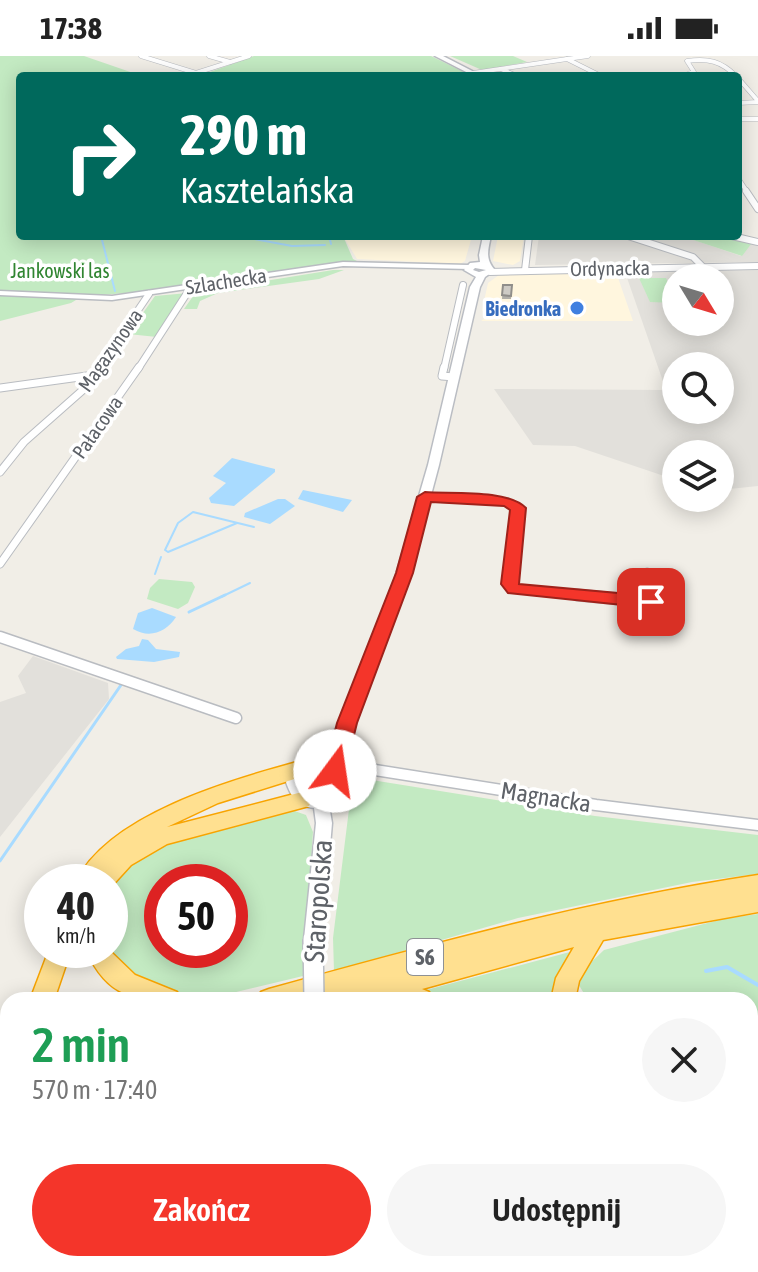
<!DOCTYPE html>
<html lang="pl">
<head>
<meta charset="utf-8">
<style>
	body { margin:0; font-family:"Asap Condensed",sans-serif; background:#f6f6f6; color:#222; height:100vh; display:flex; flex-direction:column; font-size:30px; white-space:nowrap }
	* { box-sizing:border-box; margin:0 }
	p { font-size:26px; color:#767676 }
	.icon { flex:none; width:44px; height:44px; fill:none; stroke:currentColor; stroke-width:2; stroke-linecap:round; stroke-linejoin:round }
	.map { position:relative; flex:1; overflow:hidden }
	.sheet { position:absolute; left:0px; top:936px; width:758px; height:280px; display:flex; flex-direction:column; background:#fff; border-radius:24px 24px 0 0; box-shadow:0 4px 20px #0003 }
	.sheet>* { flex:none }
	.guide { position:absolute; left:16px; top:16px; width:726px; height:168px; border-radius:8px; box-shadow:0 4px 20px #0003; background:#00695c; color:#fff; overflow:hidden }
	.needle { width:52px; rotate:128deg }
	.fabs { position:absolute; left:662px; top:208px; display:grid; gap:16px }
	.fabs a { display:grid; place-items:center; width:72px; height:72px; border-radius:50%; background:#fff; box-shadow:0 4px 20px #0003; font-size:40px }
	.speed { position:absolute; left:24px; top:808px; display:flex; gap:16px; font-size:40px; font-weight:700; text-align:center }
	.speed>* { display:grid; place-content:center; width:104px; height:104px; border-radius:50%; background:#fff; box-shadow:0 4px 20px #0003; line-height:1 }
	.speed small { font-size:20px; font-weight:400 }
	.speed .limit { border:12px solid #d22; background:#fff; color:#111 }
	.pin { position:absolute; display:grid; place-items:center; width:68px; height:68px; color:#fff; margin:-34px; border-radius:16px; box-shadow:0 4px 12px #0006 }
	.me { position:absolute; width:88px; margin:-44px; rotate:14deg; stroke-linejoin:round; filter:drop-shadow(0 0 6px #0008) }
	.turn { display:flex; align-items:center; gap:28px; height:168px; padding:0 32px; font-size:36px }
	.turn .icon { width:104px; height:104px; stroke-width:2.5 }
	.turn b { display:block; font-size:56px; line-height:68px }
	.round { display:grid; place-items:center; flex:none; width:84px; height:84px; border-radius:42px; background:#f6f6f6 }
	.headline { display:flex; align-items:center; justify-content:space-between; height:136px; padding:0 32px }
	h1 { font-size:48px; font-weight:600; line-height:60px; color:#1e9e55 }
	.primary-button { display:flex; gap:16px; margin-top:auto; padding:16px 32px }
	.primary-button a { flex:1; height:92px; border-radius:48px; background:#f4352a; color:#fff; font-size:32px; font-weight:600; line-height:92px; text-align:center }
	.primary-button a+a { background:#f6f6f6; color:#222 }
	.status { display:flex; justify-content:space-between; align-items:center; height:56px; padding:0 40px; background:#fff; direction:ltr }
	.status svg { height:22px; fill:currentColor }
	.map>svg:first-child { display:block }
	.commercial { fill:#fff6de }
	.industrial { fill:#e2e0db; fill-rule:evenodd }
	.green { fill:#c3eac2; fill-rule:evenodd }
	.water { fill:#a9dbff }
	.lines { fill:none; stroke-linecap:round; stroke-linejoin:round }
	.stream-far2 { stroke:#a9dbff; stroke-width:2 }
	.stream-far1 { stroke:#a9dbff; stroke-width:3 }
	.stream { stroke:#a9dbff; stroke-width:4 }
	.minor-far3-casing { stroke:#b9bcc1; stroke-width:5 }
	.minor-far2-casing { stroke:#b9bcc1; stroke-width:8 }
	.minor-far1-casing { stroke:#b9bcc1; stroke-width:9 }
	.minor-casing { stroke:#b9bcc1; stroke-width:13 }
	.tertiary-casing { stroke:#b9bcc1; stroke-width:3 }
	.secondary-casing { stroke:#babdc3; stroke-width:3 }
	.motorway-casing { stroke:#f8a400; stroke-width:3 }
	.minor-far3 { stroke:#fff; stroke-width:4 }
	.minor-far2 { stroke:#fff; stroke-width:6 }
	.minor-far1 { stroke:#fff; stroke-width:7 }
	.minor { stroke:#fff; stroke-width:10 }
	.tertiary { fill:#fff; fill-rule:evenodd }
	.secondary { fill:#fff; fill-rule:evenodd }
	.motorway { fill:#ffe090; fill-rule:evenodd }
	.secondary-bridge-casing { stroke:#babdc3; stroke-width:22; stroke-linecap:butt }
	.secondary-bridge { stroke:#fff; stroke-width:19 }
	.wall { fill:#b1afa9 }
	.building { fill:#cecbc5; stroke:#908e8a; stroke-width:2 }
	.route { fill:#f4352a; stroke:#9f221b; stroke-width:2 }
	.shop-dot { fill:#3f7fe0; stroke:#fff; stroke-width:3 }
	.labels { text-anchor:middle; dominant-baseline:central; stroke-width:7; stroke-linejoin:round; paint-order:stroke }
	.far-street-label { font-size:20px; fill:#5e6268; stroke:#fff }
	.far-park-label { font-size:20px; fill:#308531; stroke:#fff }
	.far-shop-label { font-size:20px; font-weight:bold; fill:#366cbe; stroke:#fff; text-anchor:end }
	.shield { fill:#fff; stroke:#8e9195; stroke-width:2 }
	.shield-label { font-size:22px; font-weight:bold; fill:#5e6268 }
	.street-label { font-size:24px; fill:#5e6268; stroke:#fff }
	.near-street-label { font-size:28px; fill:#5e6268; stroke:#fff }
</style>
</head>
<body>
<div class="status"><b>17:38</b><svg viewBox="0 0 49 12"><path d="M0 12V9h3v3zM5 12V6h3v6zM10 12V3h3v9zM15 12V0h3v12zM26 1h20v11H26zM47 4h2v5h-2z"/></svg></div>
<div class="map">
<svg width="758" height="1216" viewBox="0 0 758 1216">
	<rect width="100%" height="100%" fill="#f1eee7"/>
	<g class="commercial">
		<path d="M343,180H472L465,205L460,208L357,203Z"/>
		<path d="M498,180H524L520,205L513,209L493,205Z"/>
		<path d="M616,216L633,265H481L487,261L482,254L488,227L499,219Z"/>
	</g>
	<g class="industrial">
		<path d="M539,180H682L741,200L752,187L758,188V206L535,209Z"/>
		<path d="M758,214V430L720,434V398H676V424L575,390L533,389L494,333L666,334L625,216ZM676,222H720V266H676ZM676,310H720V354H676Z"/>
		<path d="M33,600L108,627L109,643L0,781V646L26,637L18,620Z"/>
		<path d="M750,1027L758,1057V1167H750Z"/>
		<path d="M537,1208H644L646,1216H527Z"/>
	</g>
	<g class="green">
		<path d="M0,0H84L142,20H20V180H343L353,203L359,206L343,205L168,233L81,241L71,247L0,265Z"/>
		<path d="M254,0H431L472,20H199Z"/>
		<path d="M450,0H513L527,6L482,14Z"/>
		<path d="M681,180H726L752,187L742,200Z"/>
		<path d="M333,214H344L319,223L218,237L200,245L197,253H184L196,236Z"/>
		<path d="M639,222H666L676,247L650,246Z"/>
		<path d="M188,237L157,281L128,278L155,240Z"/>
		<path d="M159,523L192,526L195,531L188,547L178,553L147,543L150,532Z"/>
		<path d="M353,721L595,760L758,779V818L692,826L518,862L334,915L333,882Z"/>
		<path d="M289,753L306,759L313,776L303,920L232,937L177,939L132,923L104,894H110V826L119,814L163,785ZM162,826H230V894H162Z"/>
		<path d="M758,858V1057L750,1027V944H588L577,926L583,914L604,894L723,863Z"/>
		<path d="M581,893L557,944H455L419,936Z"/>
		<path d="M8,1060V1208H311V1216H0V1062Z"/>
	</g>
	<g class="water">
		<path d="M232,402L275,413V416L234,450L211,447L209,442L226,427L213,420Z"/>
		<path d="M303,434L352,444L343,456L298,443Z"/>
		<path d="M278,443H285L295,450L270,468L244,461L245,457Z"/>
		<path d="M152,552L176,561C166,576 150,583 133,573L138,557Z"/>
		<path d="M142,583L148,584L156,593L180,596L179,601L154,606L117,603L116,601L126,593L139,590Z"/>
	</g>
	<g class="lines">
		<g class="stream-far2">
			<path d="M101,180L115,235"/>
			<path d="M238,180L292,190L325,189"/>
			<path d="M329,180L331,188"/>
			<path d="M237,467L168,496L165,494L178,467L193,456L254,471"/>
			<path d="M155,518L161,501"/>
			<path d="M221,541L250,527"/>
		</g>
		<g class="stream-far1">
			<path d="M189,556L225,539"/>
			<path d="M0,805L121,629"/>
		</g>
		<path class="stream" d="M706,915L727,911L758,929"/>
		<defs>
			<g id="minor-far3">
				<path d="M141,0L196,17L249,0"/>
				<path d="M209,0L230,6"/>
				<path d="M567,3L588,0"/>
				<path d="M501,13L517,20"/>
				<path d="M473,17L567,3L601,20"/>
				<path d="M682,20L694,16L687,5C708,2 721,5 736,20"/>
				<path d="M738,22L758,45"/>
				<path d="M738,47L758,46"/>
				<path d="M738,63H758"/>
				<path d="M738,122L748,137"/>
			</g>
			<g id="minor-far2">
				<path d="M746,135L758,153"/>
				<path d="M628,180L693,201L703,211"/>
				<path d="M732,180L758,186"/>
				<path d="M525,214L529,180"/>
				<path d="M490,216L758,210"/>
				<path d="M98,313L149,238"/>
				<path d="M138,313L191,231"/>
				<path d="M444,313L463,229"/>
			</g>
			<g id="minor-far1">
				<path d="M444,311L442,320L454,321"/>
				<path d="M0,332L94,319"/>
				<path d="M0,416L24,386L84,333L99,311"/>
				<path d="M425,441L508,446L518,452L509,528L514,533L598,541"/>
				<path d="M0,508L139,311"/>
				<path d="M647,516L648,541"/>
			</g>
			<g id="minor">
				<path d="M577,539L651,546"/>
				<path d="M648,539V546"/>
				<path d="M0,581L236,662"/>
				<path d="M335,715L350,710L596,749L758,769"/>
			</g>
			<path id="tertiary" d="M343,206L469,209L473,211L469,213L343,210L112,244L0,239V235L112,240Z"/>
			<g id="secondary">
				<path d="M435,0H443L482,20H474Z"/>
				<path d="M483,180H491C488,194 485,203 495,214L485,221L480,231L439,409L411,514L352,673C350,680 347,690 346,699C343,719 348,737 329,749L332,767L322,883L319,889L313,891L307,889L304,883L316,767L314,752C297,750 291,741 286,726L297,706L301,704L310,693L337,672L391,536L428,409L470,231L476,221L464,214L470,207L480,206L479,199ZM475,212L486,214L479,216L473,214ZM332,692L330,706L320,701ZM315,712L329,719L327,734L318,740L308,738L302,726L307,714Z"/>
				<path d="M321,1208H343L341,1216H319Z"/>
				<path d="M378,1208H400L402,1216H380Z"/>
			</g>
			<g id="motorway">
				<path d="M297,706L304,708L307,714L304,720L218,747L167,771L302,736L309,738L312,744L309,750L167,788L131,809L110,832V826H76C108,759 231,724 297,706Z"/>
				<path d="M758,819V856L603,884L579,925L575,944H551L556,922L574,891L422,933L429,936L433,944H332L336,936L308,944H257L261,936L269,933C431,888 592,844 758,819Z"/>
				<path d="M49,894H71L54,944H30Z"/>
				<path d="M86,894H109L135,919L177,936L181,944C133,944 108,942 86,894Z"/>
				<path d="M8,980V1051L0,1053V983Z"/>
				<path d="M436,1208H474L471,1216H433Z"/>
			</g>
		</defs>
		<use href="#minor-far3" class="minor-far3-casing"/>
		<use href="#minor-far2" class="minor-far2-casing"/>
		<use href="#minor-far1" class="minor-far1-casing"/>
		<use href="#minor" class="minor-casing"/>
		<use href="#tertiary" class="tertiary-casing"/>
		<use href="#secondary" class="secondary-casing"/>
		<use href="#motorway" class="motorway-casing"/>
		<use href="#minor-far3" class="minor-far3"/>
		<use href="#minor-far2" class="minor-far2"/>
		<use href="#minor-far1" class="minor-far1"/>
		<use href="#minor" class="minor"/>
		<use href="#tertiary" class="tertiary"/>
		<use href="#secondary" class="secondary"/>
		<use href="#motorway" class="motorway"/>
		<defs>
			<path id="secondary-bridge" d="M313,883L314,944"/>
		</defs>
		<use href="#secondary-bridge" class="secondary-bridge-casing"/>
		<use href="#secondary-bridge" class="secondary-bridge"/>
	</g>
	<path class="wall" d="M503,229H512L511,243H502Z"/>
	<path class="building" d="M503,229H512L511,240L502,239Z"/>
	<path class="route" d="M425,436C451,438 508,433 526,452L519,528L651,540L659,546L651,552L508,537L501,528L510,454L504,450L431,446L413,517L357,667L345,715L342,720H328L325,715L337,667L396,517L417,441Z"/>
	<circle class="shop-dot" cx="577" cy="252" r="8"/>
	<g class="labels">
		<g class="far-street-label">
			<text transform="translate(610 212) rotate(-1)">Ordynacka</text>
			<text transform="translate(226 225) rotate(-9)">Szlachecka</text>
			<text transform="translate(110 294) rotate(-55)">Magazynowa</text>
			<text transform="translate(97 371) rotate(-55)">Pałacowa</text>
		</g>
		<g class="far-park-label">
			<text x="60" y="214">Jankowski las</text>
		</g>
		<g class="far-shop-label">
			<text x="561" y="252">Biedronka</text>
		</g>
		<rect class="shield" x="407" y="883" width="36" height="36" rx="6"/>
		<g class="shield-label">
			<text x="425" y="901">S6</text>
		</g>
		<g class="street-label">
			<text transform="translate(546 741) rotate(9)">Magnacka</text>
		</g>
		<g class="near-street-label">
			<text transform="translate(318 845) rotate(-86)">Staropolska</text>
		</g>
	</g>
</svg>
<div class="fabs">
<a><svg class="needle" viewBox="-14 -14 28 28"><path d="M0-13l5 13h-10z" fill="#e53935"/><path d="M0 13l5-13h-10z" fill="#767676"/></svg></a>
<a><svg class="icon" aria-label="search" viewBox="0 0 24 24"><circle cx="10" cy="10" r="6"/><path d="M15 15l6 6"/></svg></a>
<a><svg class="icon" aria-label="layers" viewBox="0 0 24 24"><path d="M12 4l9 5-9 5-9-5zM3 14l9 5 9-5"/></svg></a>
</div>
<div class="speed"><div>40<small>km/h</small></div><div class="limit">50</div></div>
<div class="pin" style="left:651px;top:546px;background:#d93025"><svg class="icon" aria-label="arrive" viewBox="0 0 24 24"><path d="M6 21V4h12l-3 4 3 4H6"/></svg></div>
<svg class="me" style="left:335px;top:715px" viewBox="-20 -20 40 40"><circle r="19" fill="#fff"/><path d="M0-13L10 11 0 6-10 11z" fill="#f4352a"/></svg>
<div class="guide">
<div class="turn"><svg class="icon" aria-label="right" viewBox="0 0 24 24"><path d="M7 20v-9h11M14 6l5 5-5 5"/></svg><div><b>290 m</b>Kasztelańska</div></div>
</div>
<section class="sheet">
<div class="headline"><div><h1>2 min</h1><p>570 m · 17:40</p></div><a class="round"><svg class="icon" aria-label="close" viewBox="0 0 24 24"><path d="M6 6l12 12M18 6L6 18"/></svg></a></div>
<div class="primary-button"><a>Zakończ</a><a>Udostępnij</a></div>
</section>
</div>
</body>
</html>
